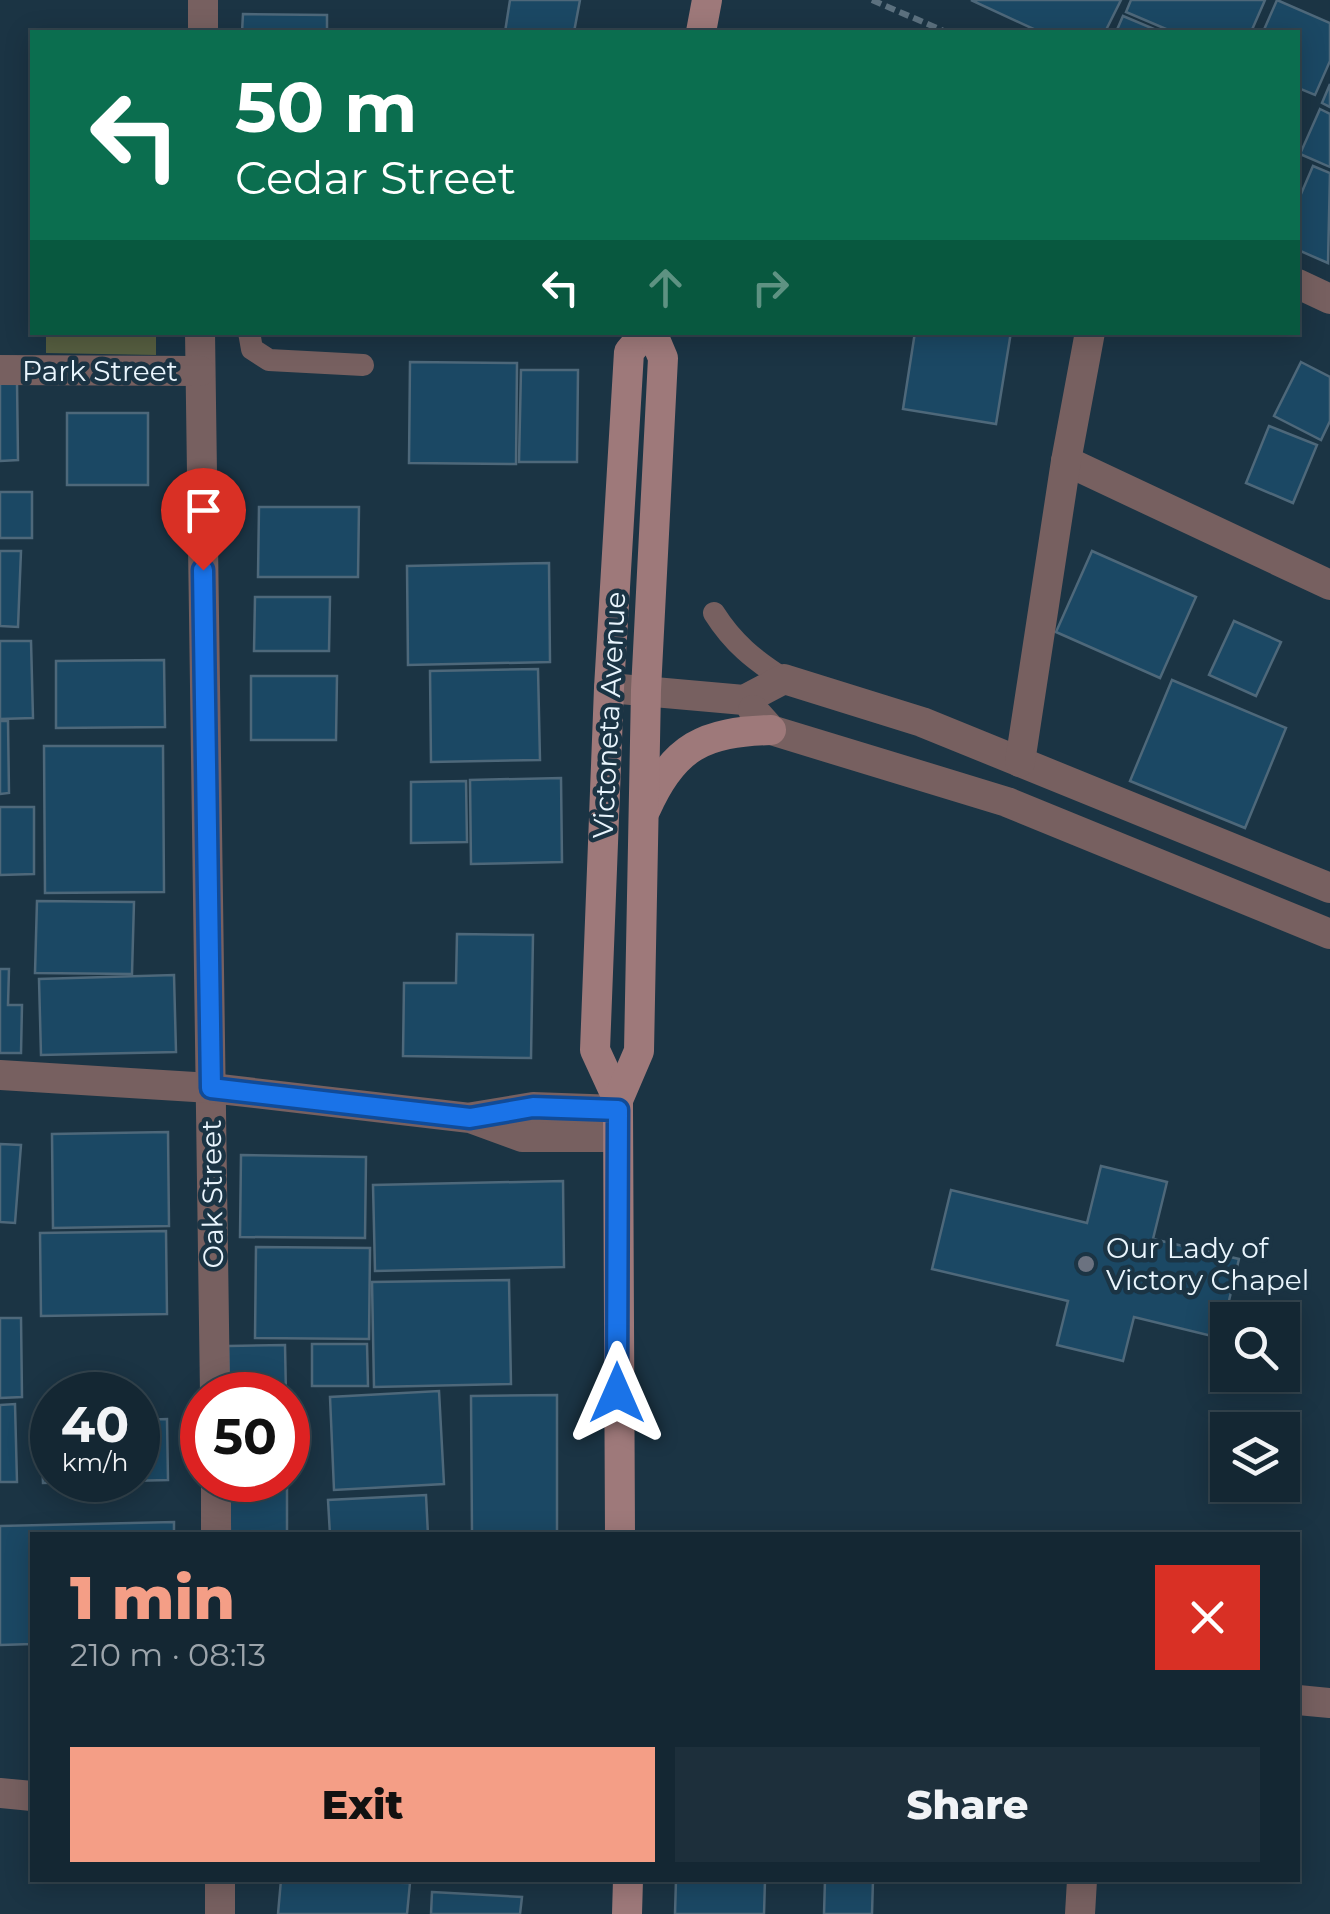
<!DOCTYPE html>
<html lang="en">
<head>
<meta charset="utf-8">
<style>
	body { margin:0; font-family:Montserrat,sans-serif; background:#1d2f3b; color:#f1f3f6; height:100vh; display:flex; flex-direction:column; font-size:38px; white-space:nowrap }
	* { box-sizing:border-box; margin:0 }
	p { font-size:32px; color:#9da5ac }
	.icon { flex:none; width:55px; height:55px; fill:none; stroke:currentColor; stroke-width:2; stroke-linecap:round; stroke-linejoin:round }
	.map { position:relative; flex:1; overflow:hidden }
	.panel { position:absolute; left:30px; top:1532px; width:1270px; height:350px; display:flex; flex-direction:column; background:#142733; border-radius:0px; box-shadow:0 5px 25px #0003,0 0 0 2px #33444e }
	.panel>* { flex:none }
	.top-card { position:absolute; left:30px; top:30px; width:1270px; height:305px; border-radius:0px; box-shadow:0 5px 25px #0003,0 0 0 2px #33444e; background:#0b6e4f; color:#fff; overflow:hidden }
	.buttons { position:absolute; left:1210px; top:1302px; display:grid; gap:20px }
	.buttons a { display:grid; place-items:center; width:90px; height:90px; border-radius:0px; background:#142733; box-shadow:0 5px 25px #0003,0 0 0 2px #33444e; font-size:50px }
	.speed { position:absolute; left:30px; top:1372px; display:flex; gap:20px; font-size:50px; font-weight:700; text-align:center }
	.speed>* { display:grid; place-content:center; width:130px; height:130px; border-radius:50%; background:#142733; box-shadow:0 5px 25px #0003,0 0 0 2px #33444e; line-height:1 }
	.speed small { font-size:25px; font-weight:400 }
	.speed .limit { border:15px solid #d22; background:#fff; color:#111 }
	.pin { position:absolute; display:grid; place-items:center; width:85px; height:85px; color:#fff; margin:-102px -42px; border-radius:50% 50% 50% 0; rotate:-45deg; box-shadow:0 0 10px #0007 }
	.pin .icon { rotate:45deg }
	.me { position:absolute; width:110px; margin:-55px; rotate:0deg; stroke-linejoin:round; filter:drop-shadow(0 0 8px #0008) }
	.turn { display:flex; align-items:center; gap:35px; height:210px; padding:0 40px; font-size:45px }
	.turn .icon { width:130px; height:130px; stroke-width:2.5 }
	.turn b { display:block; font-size:70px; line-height:85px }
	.lanes { display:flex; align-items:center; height:95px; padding:0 40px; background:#0003; justify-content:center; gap:50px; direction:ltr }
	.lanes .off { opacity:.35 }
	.round { display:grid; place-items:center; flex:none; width:105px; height:105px; border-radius:0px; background:#1d2f3b }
	.head { display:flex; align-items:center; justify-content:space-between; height:170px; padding:0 40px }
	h1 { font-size:60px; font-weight:800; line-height:75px; color:#f49e86 }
	.action { display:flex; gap:20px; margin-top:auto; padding:20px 40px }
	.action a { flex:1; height:115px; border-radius:0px; background:#f49e86; color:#111; font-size:40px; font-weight:800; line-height:115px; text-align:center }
	.action a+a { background:#1d2f3b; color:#f1f3f6 }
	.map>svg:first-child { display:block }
	.green { fill:#565e40 }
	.building { fill:#1b4864; stroke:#4e687a; stroke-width:2.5 }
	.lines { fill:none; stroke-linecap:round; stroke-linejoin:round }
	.path { stroke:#5c717f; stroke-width:6; stroke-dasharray:10 5; stroke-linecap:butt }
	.lane { stroke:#776060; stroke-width:22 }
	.street { stroke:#776060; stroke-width:30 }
	.secondary { stroke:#9e797a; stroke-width:30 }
	.route-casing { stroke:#114b97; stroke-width:25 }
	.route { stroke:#1a73e8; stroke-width:18 }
	.worship-dot { fill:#6b7280; stroke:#1b3444; stroke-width:4 }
	.labels { text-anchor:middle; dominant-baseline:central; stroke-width:9; stroke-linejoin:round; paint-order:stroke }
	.street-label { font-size:28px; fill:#e9f5fd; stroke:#1b3444 }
	.poi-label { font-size:28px; fill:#e9f5fd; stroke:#1b3444; text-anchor:start }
</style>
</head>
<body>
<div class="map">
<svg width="1330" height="1914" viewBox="0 0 1330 1914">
	<rect width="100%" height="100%" fill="#1b3444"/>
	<path class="green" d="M46,333H156V355L46,353Z"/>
	<g class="building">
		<path d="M510,0H580L574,32H505Z"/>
		<path d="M971,0H1121L1105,32H1040Z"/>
		<path d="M1131,0H1265L1251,32H1173L1126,12Z"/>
		<path d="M1277,0L1330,23V61L1315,95L1298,88V32H1263Z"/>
		<path d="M243,14L327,15V32H242Z"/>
		<path d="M1123,16L1161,32H1116Z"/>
		<path d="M1330,84V107L1322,103Z"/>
		<path d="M1320,109L1330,114V167L1300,154Z"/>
		<path d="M1313,166L1330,173L1328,263L1298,250V201Z"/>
		<path d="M915,332H1011L996,424L903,409Z"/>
		<path d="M410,362L517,363L516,464L409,463Z"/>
		<path d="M1301,362L1330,377V421L1321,440L1274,416Z"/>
		<path d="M521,370H578L577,462H519Z"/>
		<path d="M0,381H17L18,460L0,461Z"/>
		<rect x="67" y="413" width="81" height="72"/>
		<path d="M1269,426L1317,445L1293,503L1246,483Z"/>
		<rect x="0" y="492" width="32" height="46"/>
		<path d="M259,507H359L358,577H258Z"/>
		<path d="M0,551H21L18,627L0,626Z"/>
		<path d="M1092,551L1196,597L1160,678L1056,632Z"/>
		<path d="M549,563L550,662L408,665L407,566Z"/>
		<path d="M255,597H330L329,651H254Z"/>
		<path d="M1234,621L1281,642L1256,696L1209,675Z"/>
		<path d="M0,641H31L33,718L0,719Z"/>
		<path d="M164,660L165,727L56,728V661Z"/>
		<path d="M538,669L540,760L431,762L430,671Z"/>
		<path d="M251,676H337L336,740H251Z"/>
		<path d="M1172,680L1286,728L1245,828L1130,781Z"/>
		<path d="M0,721H8L9,793L0,794Z"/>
		<path d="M44,746H163L164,892L45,893Z"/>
		<path d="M561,778L562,862L471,864L470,780Z"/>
		<path d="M466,781L467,842L411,843V782Z"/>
		<path d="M0,807H34V874L0,875Z"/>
		<path d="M37,901L134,902L132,974L35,973Z"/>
		<path d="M457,934L533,935L531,1058L403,1056L404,983H456Z"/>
		<path d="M0,969H9L8,1005H22L21,1053H0Z"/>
		<path d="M174,975L176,1052L41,1055L39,979Z"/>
		<path d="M168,1132L169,1226L53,1228L52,1134Z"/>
		<path d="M0,1144L21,1145L15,1223L0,1222Z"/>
		<path d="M241,1155L366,1157L365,1238L240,1237Z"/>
		<path d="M1101,1166L1167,1182L1153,1239L1239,1259L1220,1338L1134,1317L1123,1361L1057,1345L1068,1301L932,1269L951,1190L1087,1223Z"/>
		<path d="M563,1181L564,1267L375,1271L373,1185Z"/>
		<path d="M166,1231L167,1314L41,1316L40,1233Z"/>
		<path d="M256,1247L370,1248L369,1339L255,1338Z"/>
		<path d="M509,1280L511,1384L374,1387L372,1282Z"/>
		<path d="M0,1318H21L22,1397L0,1398Z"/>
		<path d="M312,1344H367L368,1386H312Z"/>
		<path d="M285,1345L286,1395H229L228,1346Z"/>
		<path d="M439,1391L444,1484L334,1490L330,1397Z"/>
		<path d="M557,1395V1535H472L471,1396Z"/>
		<path d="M15,1404L17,1482H0V1405Z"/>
		<path d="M167,1419L168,1480L43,1483L41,1422H52V1480H138V1420Z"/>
		<path d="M229,1480H287V1535H230Z"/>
		<path d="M426,1495L428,1535H330L328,1500Z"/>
		<path d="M174,1522V1535H32V1644L0,1645V1526Z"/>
		<path d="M281,1880L410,1883L407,1914H278Z"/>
		<path d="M676,1880H765L764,1914H675Z"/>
		<path d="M825,1880H873L872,1914H824Z"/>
		<path d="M432,1892L522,1897L520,1914H431Z"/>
	</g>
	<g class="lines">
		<path class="path" d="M872,0L946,32"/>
		<g class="lane">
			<path d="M249,332L252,349L269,360L363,365"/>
			<path d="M714,613C733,643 754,660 784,679"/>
		</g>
		<g class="street">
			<path d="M203,32V0"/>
			<path d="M1298,284L1330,299"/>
			<path d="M200,332L215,1395"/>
			<path d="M0,370L200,371"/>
			<path d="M1066,461L1330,585"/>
			<path d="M609,688L744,700L784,679L922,722L1330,888"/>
			<path d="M753,710L771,730L1007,802L1330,934"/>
			<path d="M1020,762L1066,461L1090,332"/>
			<path d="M0,1075L211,1088L470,1118L522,1137H618"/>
			<path d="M473,1117L533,1107L618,1110"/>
			<path d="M216,1480V1535"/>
			<path d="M1298,1700L1330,1703"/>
			<path d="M0,1793L32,1796"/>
			<path d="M220,1880V1914"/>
			<path d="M1080,1914L1082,1880"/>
		</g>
		<g class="secondary">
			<path d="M701,32L707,0"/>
			<path d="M646,809C674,746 704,732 771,730"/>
			<path d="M618,1100L595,1050L609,688L629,352L646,332"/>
			<path d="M620,1535L618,1110V1100L639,1051L646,690L663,358L652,332"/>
			<path d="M627,1914L628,1880"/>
		</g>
	</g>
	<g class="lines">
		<defs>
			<path id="route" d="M203,570L211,1088L470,1118L533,1107L618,1110L617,1393"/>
		</defs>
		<use href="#route" class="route-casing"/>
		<use href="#route" class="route"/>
	</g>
	<circle class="worship-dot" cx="1086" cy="1264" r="10"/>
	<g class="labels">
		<g class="street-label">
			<text x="100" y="371">Park Street</text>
			<text transform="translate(609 715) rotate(-87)">Victoneta Avenue</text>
			<text transform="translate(212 1194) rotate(-91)">Oak Street</text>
		</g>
		<g class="poi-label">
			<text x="1106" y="1248">Our Lady of<tspan x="1106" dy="32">Victory Chapel</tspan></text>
		</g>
	</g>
</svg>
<div class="buttons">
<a><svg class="icon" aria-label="search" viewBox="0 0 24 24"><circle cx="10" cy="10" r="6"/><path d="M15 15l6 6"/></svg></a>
<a><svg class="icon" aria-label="layers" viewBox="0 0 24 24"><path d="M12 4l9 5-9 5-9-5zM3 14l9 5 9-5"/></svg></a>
</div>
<div class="speed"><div>40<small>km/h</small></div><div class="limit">50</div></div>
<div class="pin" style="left:203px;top:570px;background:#d93025"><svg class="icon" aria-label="arrive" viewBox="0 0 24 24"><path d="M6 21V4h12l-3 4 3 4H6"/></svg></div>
<svg class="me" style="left:617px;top:1393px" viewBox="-20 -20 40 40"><path d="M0-17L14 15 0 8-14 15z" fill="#1a73e8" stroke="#fff" stroke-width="4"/></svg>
<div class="top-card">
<div class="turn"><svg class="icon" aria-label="left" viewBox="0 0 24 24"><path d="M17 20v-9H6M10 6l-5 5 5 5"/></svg><div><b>50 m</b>Cedar Street</div></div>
<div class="lanes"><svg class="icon" aria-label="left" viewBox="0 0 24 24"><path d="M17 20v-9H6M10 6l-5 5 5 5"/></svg><svg class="icon off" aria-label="ahead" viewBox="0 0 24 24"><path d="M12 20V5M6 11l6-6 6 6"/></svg><svg class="icon off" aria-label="right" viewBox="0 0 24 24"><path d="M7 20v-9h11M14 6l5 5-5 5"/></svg></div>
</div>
<section class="panel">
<div class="head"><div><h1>1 min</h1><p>210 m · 08:13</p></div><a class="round" style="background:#d93025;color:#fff"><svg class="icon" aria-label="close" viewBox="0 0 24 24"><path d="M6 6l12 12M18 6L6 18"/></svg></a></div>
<div class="action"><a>Exit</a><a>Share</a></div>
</section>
</div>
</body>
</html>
